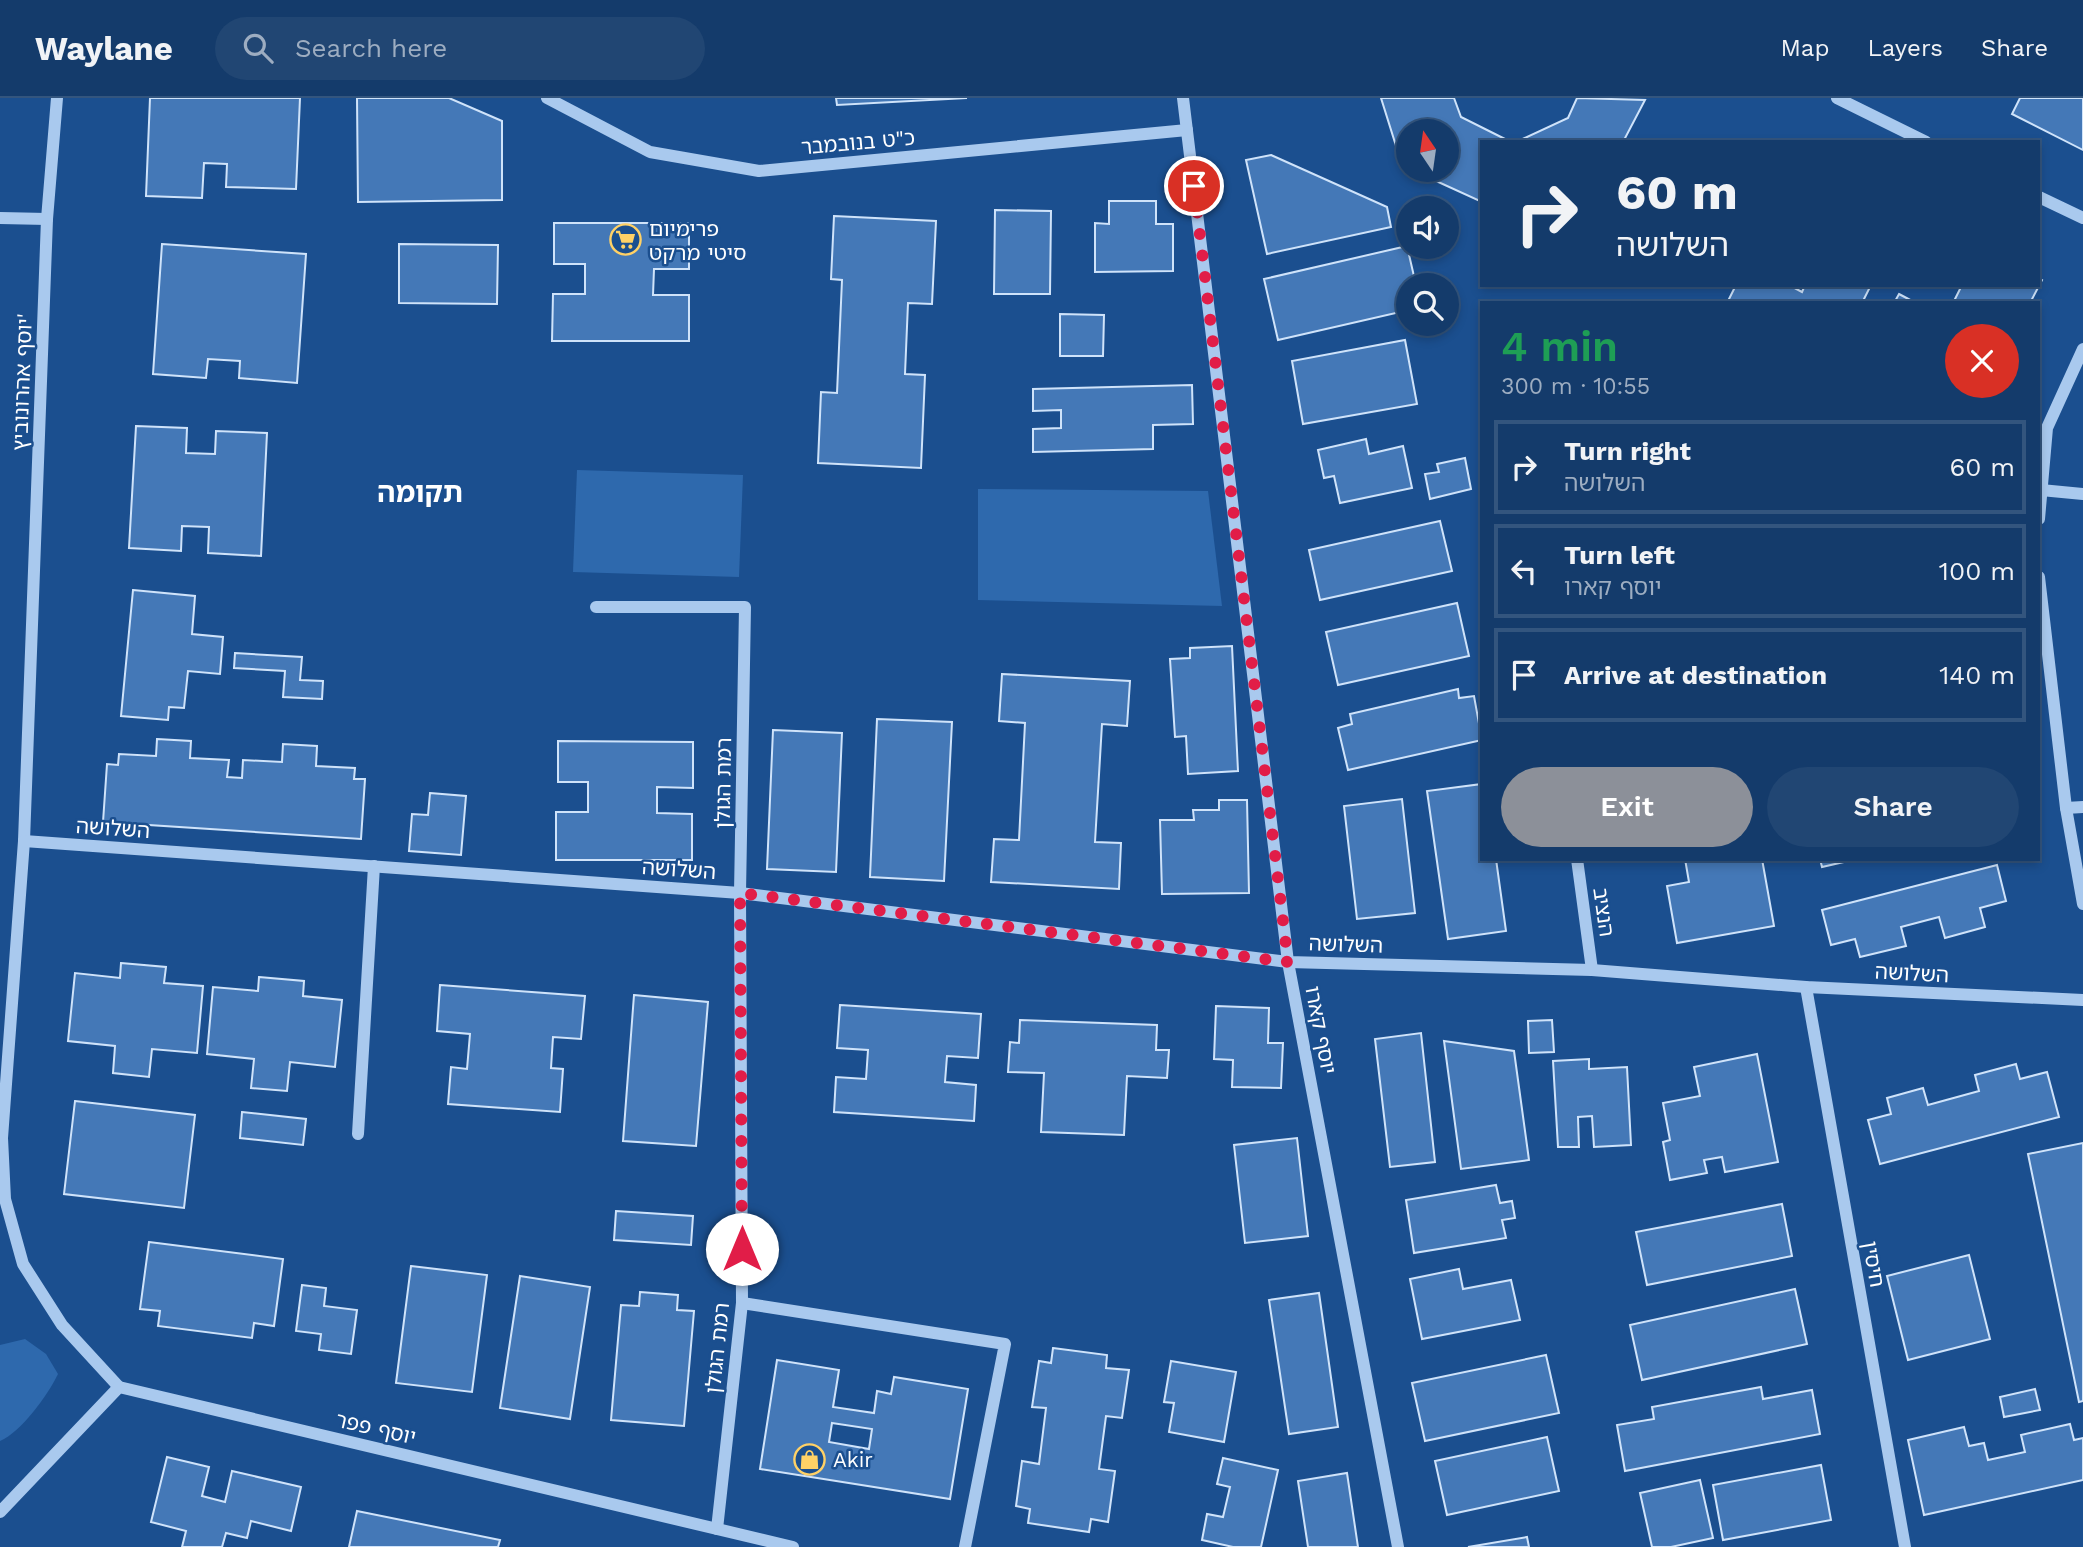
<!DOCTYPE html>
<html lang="en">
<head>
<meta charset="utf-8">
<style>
	body { margin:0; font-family:"Work Sans","Noto Sans Hebrew",sans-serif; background:#214673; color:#f1f3f6; height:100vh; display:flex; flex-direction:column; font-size:26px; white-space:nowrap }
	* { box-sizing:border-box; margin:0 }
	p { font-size:23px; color:#9dadc1 }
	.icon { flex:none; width:38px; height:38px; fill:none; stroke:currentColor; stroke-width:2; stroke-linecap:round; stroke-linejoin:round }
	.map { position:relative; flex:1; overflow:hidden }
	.details { position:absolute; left:1480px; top:203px; width:560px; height:560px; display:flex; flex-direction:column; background:#143b6b; border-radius:0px; box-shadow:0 4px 10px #0003,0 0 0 2px #33557e }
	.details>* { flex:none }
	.banner { position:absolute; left:1480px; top:42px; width:560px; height:147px; border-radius:0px; box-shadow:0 4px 10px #0003,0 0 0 2px #33557e; background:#143b6b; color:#f1f3f6; overflow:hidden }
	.needle { width:46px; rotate:347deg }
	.buttons { position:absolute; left:1396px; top:21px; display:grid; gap:14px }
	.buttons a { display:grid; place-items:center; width:63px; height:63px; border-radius:50%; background:#143b6b; box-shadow:0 4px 10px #0003,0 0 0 2px #33557e; font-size:35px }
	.pin { position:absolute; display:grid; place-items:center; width:60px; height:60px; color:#fff; margin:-30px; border:4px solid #fff; border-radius:50%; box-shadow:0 2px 7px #0007 }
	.me { position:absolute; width:77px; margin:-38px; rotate:0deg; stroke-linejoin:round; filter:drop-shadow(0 0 5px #0008) }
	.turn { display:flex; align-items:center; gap:24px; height:147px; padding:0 21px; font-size:32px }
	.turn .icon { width:91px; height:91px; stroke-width:2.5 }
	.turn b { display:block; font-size:49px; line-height:60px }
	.round { display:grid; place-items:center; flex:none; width:74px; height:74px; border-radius:37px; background:#214673 }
	.head { display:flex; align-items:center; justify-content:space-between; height:119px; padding:0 21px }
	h1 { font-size:42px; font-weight:600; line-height:52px; color:#1e9e55 }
	.action { display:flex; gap:14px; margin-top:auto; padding:14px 21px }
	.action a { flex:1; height:80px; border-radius:42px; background:#8c9099; color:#fff; font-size:28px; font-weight:600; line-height:80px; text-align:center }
	.action a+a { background:#214673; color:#f1f3f6 }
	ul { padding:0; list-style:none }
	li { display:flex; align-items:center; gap:21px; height:94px; margin:0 14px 10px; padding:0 7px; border:4px solid #33557e; border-radius:0px }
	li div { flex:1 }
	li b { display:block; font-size:26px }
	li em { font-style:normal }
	header { display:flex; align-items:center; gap:42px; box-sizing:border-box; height:98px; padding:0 35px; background:#143b6b; border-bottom:2px solid #33557e }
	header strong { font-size:33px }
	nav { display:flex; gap:38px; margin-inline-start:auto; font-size:24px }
	.search { width:490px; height:63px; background:#214673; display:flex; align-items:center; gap:18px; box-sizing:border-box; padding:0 24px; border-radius:38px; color:#9dadc1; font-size:26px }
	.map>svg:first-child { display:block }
	.green { fill:#2e69ad }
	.building { fill:#4478b7; stroke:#cfe3fa; stroke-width:2; fill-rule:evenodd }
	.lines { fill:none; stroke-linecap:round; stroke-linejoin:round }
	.minor { stroke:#a9c9ee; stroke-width:12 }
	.route { stroke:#e11d48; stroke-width:12; stroke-dasharray:0 21.6 }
	.labels { text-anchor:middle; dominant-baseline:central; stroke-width:5; stroke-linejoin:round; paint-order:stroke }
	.street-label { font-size:21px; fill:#fff; stroke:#1b4f8f }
	.poi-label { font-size:21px; fill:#fff; stroke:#1b4f8f; text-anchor:start }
	.district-label { font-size:28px; font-weight:bold; fill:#fff; stroke:#1b4f8f }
</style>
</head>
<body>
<header>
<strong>Waylane</strong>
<div class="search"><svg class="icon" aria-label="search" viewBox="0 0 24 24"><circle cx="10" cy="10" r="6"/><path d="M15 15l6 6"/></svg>Search here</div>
<nav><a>Map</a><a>Layers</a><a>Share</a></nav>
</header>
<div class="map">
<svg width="2083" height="1449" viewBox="0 0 2083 1449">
	<rect width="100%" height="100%" fill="#1b4f8f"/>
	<g class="green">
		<path d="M577,372L743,377L739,479L573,474Z"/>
		<path d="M978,391L1208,393L1222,508L978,502Z"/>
		<path d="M25,1241L46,1256L58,1276C48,1297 21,1334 0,1343V1247Z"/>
	</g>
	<g class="building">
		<path d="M150,0H300L296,91L226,89L227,66L204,65L202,100L146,98Z"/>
		<path d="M357,0H449L502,23V102L358,104Z"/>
		<path d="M836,0H967L837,7Z"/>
		<path d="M1381,0H1454L1461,19L1511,44H1482V104L1412,72H1447V33H1409V70L1402,67Z"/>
		<path d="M1577,0L1645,2L1623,44H1516L1568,20Z"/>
		<path d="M2020,0H2083V52L2012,16Z"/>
		<path d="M1271,57L1387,109L1391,129L1267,156L1246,62Z"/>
		<path d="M1109,103H1156V126H1173V173L1095,174V125L1109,126Z"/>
		<path d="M995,112L1051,113L1050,196H994Z"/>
		<path d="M834,118L936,123L932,206L908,205L905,276L925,277L921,370L818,365L821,294L837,295L842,182L831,181Z"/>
		<path d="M554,125H689V171H654L653,197H689V243H552L553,196H585V166H554Z"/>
		<path d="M162,146L306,156L297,285L239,280L240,263L208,261L206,280L153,276Z"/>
		<path d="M399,146L498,147L497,206L399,205Z"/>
		<path d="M1407,148L1416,187H1409V212L1278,242L1264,181Z"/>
		<path d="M2039,180L2042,182L2030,205H1953L1962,187H2039Z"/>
		<path d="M1736,187H1789L1802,194L1805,187H1871L1862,205H1727Z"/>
		<path d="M1899,196L1916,205H1894Z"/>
		<path d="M1060,216L1104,217L1103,258H1060Z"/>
		<path d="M1405,242L1417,306L1303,326L1292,263Z"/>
		<path d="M1192,287L1193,326L1153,327V351L1033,354V331L1061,330V312L1033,313V291Z"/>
		<path d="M136,328L187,330L186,355L215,356L216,333L267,335L261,458L208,455L209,429L182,428L181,453L129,450Z"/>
		<path d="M1366,341L1369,356L1403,348L1412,390L1340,405L1334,378L1324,380L1318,352Z"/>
		<path d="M1465,360L1471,391L1430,401L1425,376L1439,374L1437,366Z"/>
		<path d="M1440,423L1452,473L1320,502L1309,452Z"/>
		<path d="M133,492L195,498L192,536L223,539L220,576L188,573L184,610L169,609L168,622L121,618Z"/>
		<path d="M1457,505L1469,558L1338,587L1326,534Z"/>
		<path d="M1232,548L1238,673L1188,676L1186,638L1175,639L1170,561L1190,560V550Z"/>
		<path d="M235,555L302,559L300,582L323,583L322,601L283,599L285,573L234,570Z"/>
		<path d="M1002,576L1130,583L1127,628L1102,626L1095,744L1121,745L1119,791L991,784L994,741L1019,742L1025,625L999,623Z"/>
		<path d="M1458,591L1459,600L1474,598L1482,642L1348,672L1338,630L1352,626L1350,616Z"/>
		<path d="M877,621L952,624L944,783L870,779Z"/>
		<path d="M773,632L842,635L836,774L767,771Z"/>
		<path d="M157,641L191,643L190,660L229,662L227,679L242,680L243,662L282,664L283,646L317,648L316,668L355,670L354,681H365L361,741L103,724L107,666L118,667L119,656L156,658Z"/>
		<path d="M558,643L693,644V690L657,689V715L692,716V762H556V714H588V684H558Z"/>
		<path d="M1482,686V761H1496L1506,833L1448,841L1427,693Z"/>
		<path d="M430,695L466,698L461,757L409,753L412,716L428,717Z"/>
		<path d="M1402,701L1415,815L1357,821L1344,708Z"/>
		<path d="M1219,702H1247L1249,795L1162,796L1160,722H1194L1193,712H1219Z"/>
		<path d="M1685,761H1762L1774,828L1677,845L1667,788L1689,784Z"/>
		<path d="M1820,761H1857L1822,769Z"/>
		<path d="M1997,767L2006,803L1980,810L1985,829L1945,840L1939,819L1901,829L1906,848L1860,859L1855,841L1831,847L1822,812Z"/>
		<path d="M121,865L166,869L164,885L203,888L197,955L152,951L149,979L113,975L115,948L68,943L75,875L120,880Z"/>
		<path d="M259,879L304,883L303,898L342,902L335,969L290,964L287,993L251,990L254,961L207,956L213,889L258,893Z"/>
		<path d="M440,887L585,898L581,941L553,939L551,970L563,971L560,1014L448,1006L451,969L467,971L470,936L437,933Z"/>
		<path d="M634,897L708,904L696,1048L623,1043Z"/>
		<path d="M840,907L981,916L978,960L947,958L945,984L976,987L974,1023L834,1014L836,979L866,981L868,952L837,950Z"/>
		<path d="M1216,908L1269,910L1268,945H1283L1281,990L1232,989L1233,962L1214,961Z"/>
		<path d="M1020,922L1157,927L1156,952H1169L1167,980L1127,978L1124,1037L1041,1034L1044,975L1008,974L1010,944L1019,945Z"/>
		<path d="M1552,922L1554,954L1529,955L1528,923Z"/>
		<path d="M1421,935L1435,1064L1390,1069L1375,941Z"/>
		<path d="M1444,943L1514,953L1529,1062L1461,1071Z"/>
		<path d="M1757,956L1778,1064L1725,1074L1722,1059L1704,1062L1707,1075L1670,1082L1663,1044L1670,1042L1663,1005L1700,998L1694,969Z"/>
		<path d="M1589,961V971L1627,969L1631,1047L1594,1049L1592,1018L1578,1019L1579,1049H1558L1553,963Z"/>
		<path d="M2016,966L2020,981L2047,974L2059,1019L1880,1066L1868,1022L1891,1016L1887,1000L1923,990L1928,1007L1979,993L1975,977Z"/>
		<path d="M75,1003L195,1017L184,1110L64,1096Z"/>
		<path d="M242,1014L306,1021L303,1047L240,1040Z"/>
		<path d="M1297,1040L1308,1138L1245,1145L1234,1047Z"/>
		<path d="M2083,1045V1303L2079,1304L2028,1056Z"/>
		<path d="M1496,1087L1500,1105L1512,1103L1515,1120L1502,1122L1506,1140L1414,1155L1406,1102Z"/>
		<path d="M1782,1106L1792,1158L1647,1187L1636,1134Z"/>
		<path d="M616,1113L693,1118L691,1147L614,1142Z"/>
		<path d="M149,1144L283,1161L274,1228L254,1225L252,1240L158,1228L160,1213L140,1211Z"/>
		<path d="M1969,1157L1990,1241L1908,1262L1887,1178Z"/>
		<path d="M411,1168L487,1177L472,1294L396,1285Z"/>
		<path d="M1459,1171L1463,1191L1511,1182L1520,1222L1422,1241L1410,1181Z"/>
		<path d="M520,1178L590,1189L570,1321L500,1310Z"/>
		<path d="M302,1187L326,1190L324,1208L357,1212L351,1256L319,1252L321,1236L296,1233Z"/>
		<path d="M1795,1191L1807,1246L1642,1282L1630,1227Z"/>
		<path d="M640,1194L678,1197L677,1212L694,1213L684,1328L611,1322L621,1207L639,1208Z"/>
		<path d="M1319,1195L1338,1329L1289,1336L1269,1202Z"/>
		<path d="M1053,1250L1107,1257L1106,1270L1129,1272L1122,1320L1106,1318L1099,1371L1115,1373L1108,1424L1091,1421L1089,1434L1028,1425L1030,1411L1016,1408L1022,1363L1039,1366L1046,1310L1032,1309L1039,1263L1051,1265Z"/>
		<path d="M1546,1257L1559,1315L1425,1343L1412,1285Z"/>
		<path d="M777,1262L839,1272L833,1309L874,1315L877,1293L891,1296L894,1279L968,1291L950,1401L760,1371ZM832,1325L872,1331L869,1351L829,1344Z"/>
		<path d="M1171,1263L1236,1274L1224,1344L1169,1334L1174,1305L1164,1304Z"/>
		<path d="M1761,1289L1763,1301L1812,1292L1820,1336L1625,1373L1617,1327L1654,1321L1652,1309Z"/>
		<path d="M2035,1291L2040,1312L2004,1319L2000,1299Z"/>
		<path d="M2070,1326L2074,1342L2083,1340V1382L1924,1417L1908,1342L1964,1329L1969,1348L1984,1345L1988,1362L2025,1354L2021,1337Z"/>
		<path d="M1547,1339L1559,1393L1447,1417L1435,1363Z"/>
		<path d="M167,1359L209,1369L202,1398L225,1404L232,1373L301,1389L291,1433L251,1423L247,1440L226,1435L222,1449H182L186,1433L151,1424Z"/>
		<path d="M1223,1360L1278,1372L1261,1449H1233L1202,1442L1207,1416L1223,1419L1230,1389L1217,1386Z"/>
		<path d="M1821,1367L1831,1422L1723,1442L1713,1387Z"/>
		<path d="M1347,1375L1358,1449H1308L1298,1383Z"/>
		<path d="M1700,1382L1713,1440L1671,1449H1652L1640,1395Z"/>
		<path d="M357,1413L500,1442L498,1449H349Z"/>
		<path d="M1527,1439L1529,1449H1468Z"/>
	</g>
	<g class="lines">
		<g class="minor">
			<path d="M57,0L47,121L24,743L2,1040L5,1101L23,1166L62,1227L119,1289"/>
			<path d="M547,0L650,54L759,73L1187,32"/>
			<path d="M1183,0L1288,864L1398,1449"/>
			<path d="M1837,0L1926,44"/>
			<path d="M2039,99L2083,120"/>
			<path d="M0,120L47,121"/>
			<path d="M2041,392L2083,396"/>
			<path d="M2039,421L2047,330L2083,251"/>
			<path d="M2039,479L2066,710L2083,806"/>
			<path d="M596,509H745L740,795L742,1205L717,1431"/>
			<path d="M2066,710L2083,709"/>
			<path d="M24,743L740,795L1288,864L1592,872L1806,889L2083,902"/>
			<path d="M1577,761L1592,872"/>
			<path d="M1806,889L1905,1449"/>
			<path d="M358,1036L374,768"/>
			<path d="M742,1205L1005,1246L965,1449"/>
			<path d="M0,1414L119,1289L793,1449"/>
		</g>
	</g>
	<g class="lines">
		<path class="route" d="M742,1151L740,795L1288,864L1194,88"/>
	</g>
	<defs>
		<symbol id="supermarket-ring" viewBox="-11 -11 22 22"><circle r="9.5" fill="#1b4f8f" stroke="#ffd166" stroke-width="1.5"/><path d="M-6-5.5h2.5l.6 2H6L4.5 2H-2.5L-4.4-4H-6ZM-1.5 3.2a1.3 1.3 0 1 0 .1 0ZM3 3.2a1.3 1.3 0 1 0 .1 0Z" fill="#ffd166"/></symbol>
		<symbol id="shop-ring" viewBox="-11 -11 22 22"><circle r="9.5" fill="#1b4f8f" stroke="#ffd166" stroke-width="1.5"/><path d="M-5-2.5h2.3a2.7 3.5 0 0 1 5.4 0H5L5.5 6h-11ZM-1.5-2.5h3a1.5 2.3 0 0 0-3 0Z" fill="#ffd166"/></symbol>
	</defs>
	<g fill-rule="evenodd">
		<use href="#supermarket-ring" x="608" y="124" width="35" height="35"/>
		<use href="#shop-ring" x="792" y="1344" width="35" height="35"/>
	</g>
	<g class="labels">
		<g class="street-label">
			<text transform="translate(858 44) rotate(-5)">כ"ט בנובמבר</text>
			<text transform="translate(22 284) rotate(-88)">יוסף אהרונוביץ'</text>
			<text transform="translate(723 685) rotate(-89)">רמת הגולן</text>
			<text transform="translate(113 730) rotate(4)">השלושה</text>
			<text transform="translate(679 771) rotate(4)">השלושה</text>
			<text transform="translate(1604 814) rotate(82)">הנציב</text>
			<text transform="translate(1346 846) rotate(2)">השלושה</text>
			<text transform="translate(1912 875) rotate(3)">השלושה</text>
			<text transform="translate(1321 932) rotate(79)">יוסף קארו</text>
			<text transform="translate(1874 1166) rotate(80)">חיסין</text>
			<text transform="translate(717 1250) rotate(-84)">רמת הגולן</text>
			<text transform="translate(376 1330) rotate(13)">יוסף פפר</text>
		</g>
		<g class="poi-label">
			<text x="649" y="130">פרימיום<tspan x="649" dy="24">סיטי מרקט</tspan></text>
			<text x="833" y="1361">Akir</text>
		</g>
		<g class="district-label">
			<text x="420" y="394">תקומה</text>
		</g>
	</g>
</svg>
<div class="buttons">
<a><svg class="needle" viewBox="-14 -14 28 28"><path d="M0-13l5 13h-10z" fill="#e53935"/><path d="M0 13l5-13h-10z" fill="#9dadc1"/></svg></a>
<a><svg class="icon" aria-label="sound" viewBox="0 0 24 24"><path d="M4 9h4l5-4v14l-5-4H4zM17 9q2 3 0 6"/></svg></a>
<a><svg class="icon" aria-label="search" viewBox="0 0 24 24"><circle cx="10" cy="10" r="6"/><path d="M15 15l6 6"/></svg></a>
</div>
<div class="pin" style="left:1194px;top:88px;background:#d93025"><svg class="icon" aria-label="arrive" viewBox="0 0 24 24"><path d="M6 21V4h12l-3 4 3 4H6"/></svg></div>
<svg class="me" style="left:742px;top:1151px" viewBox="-20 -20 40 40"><circle r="19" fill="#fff"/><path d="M0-13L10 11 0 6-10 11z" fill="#e11d48"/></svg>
<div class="banner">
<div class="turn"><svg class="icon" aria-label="right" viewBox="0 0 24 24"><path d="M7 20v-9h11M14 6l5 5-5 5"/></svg><div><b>60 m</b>השלושה</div></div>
</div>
<section class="details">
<div class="head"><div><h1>4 min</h1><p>300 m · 10:55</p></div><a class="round" style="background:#d93025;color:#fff"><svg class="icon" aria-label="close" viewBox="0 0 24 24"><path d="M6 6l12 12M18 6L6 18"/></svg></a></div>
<ul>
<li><svg class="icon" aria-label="right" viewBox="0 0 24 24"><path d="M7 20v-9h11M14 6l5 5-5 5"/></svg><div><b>Turn right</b><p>השלושה</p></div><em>60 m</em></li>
<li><svg class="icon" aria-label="left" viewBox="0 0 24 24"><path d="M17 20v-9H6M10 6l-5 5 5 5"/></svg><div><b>Turn left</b><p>יוסף קארו</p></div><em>100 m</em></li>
<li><svg class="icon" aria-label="arrive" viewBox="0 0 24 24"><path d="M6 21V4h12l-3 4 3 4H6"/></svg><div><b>Arrive at destination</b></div><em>140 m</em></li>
</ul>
<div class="action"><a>Exit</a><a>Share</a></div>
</section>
</div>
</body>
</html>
